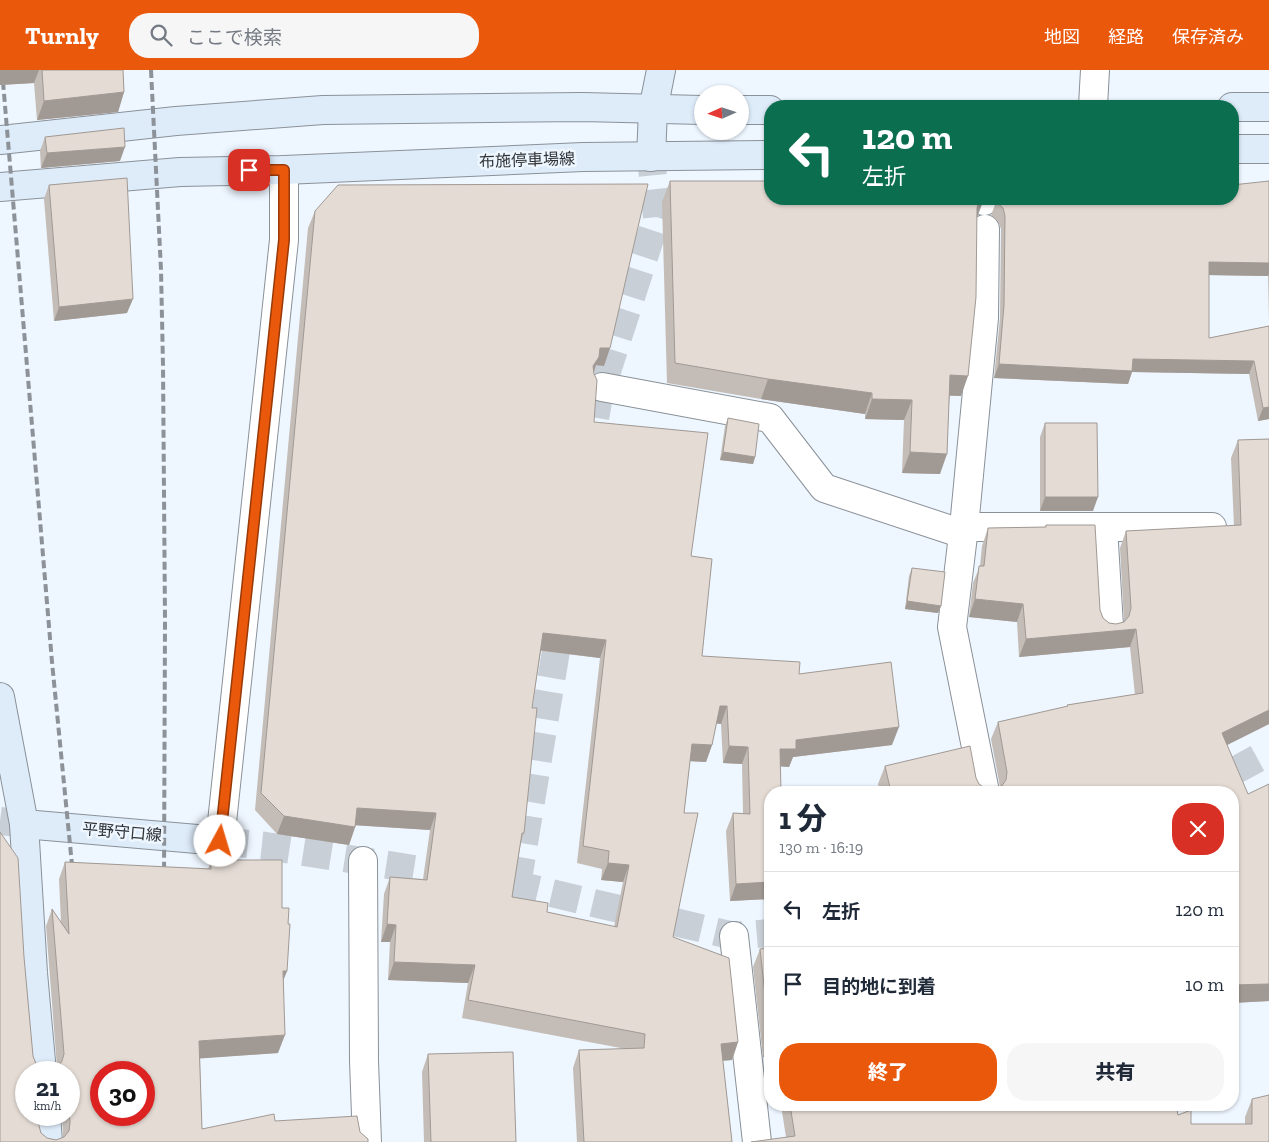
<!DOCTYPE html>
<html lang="ja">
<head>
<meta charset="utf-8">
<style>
	body { margin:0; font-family:"Zilla Slab","Noto Sans JP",serif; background:#f6f6f7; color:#1f2937; height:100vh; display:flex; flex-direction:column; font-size:19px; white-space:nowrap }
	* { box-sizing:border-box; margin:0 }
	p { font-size:16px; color:#747a83 }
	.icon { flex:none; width:28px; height:28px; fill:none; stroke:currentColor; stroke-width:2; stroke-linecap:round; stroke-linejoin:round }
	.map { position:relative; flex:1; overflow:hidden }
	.details { position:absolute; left:764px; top:716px; width:475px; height:325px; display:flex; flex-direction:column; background:#fff; border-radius:20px; box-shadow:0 1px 4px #0004 }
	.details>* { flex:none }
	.guide { position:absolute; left:764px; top:30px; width:475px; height:105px; border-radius:20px; box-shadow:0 1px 4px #0004; background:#0b6e4f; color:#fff; overflow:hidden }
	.needle { width:32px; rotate:267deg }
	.controls { position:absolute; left:694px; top:15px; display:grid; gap:10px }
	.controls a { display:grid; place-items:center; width:55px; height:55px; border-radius:50%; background:#fff; box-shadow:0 1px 4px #0004; font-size:25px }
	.speed { position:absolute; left:15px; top:991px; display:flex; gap:10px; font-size:25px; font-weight:700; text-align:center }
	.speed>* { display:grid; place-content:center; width:65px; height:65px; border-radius:50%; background:#fff; box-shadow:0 1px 4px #0004; line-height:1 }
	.speed small { font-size:12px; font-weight:400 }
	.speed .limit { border:8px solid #d22; background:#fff; color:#111 }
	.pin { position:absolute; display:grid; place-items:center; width:42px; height:42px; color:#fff; margin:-21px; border-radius:10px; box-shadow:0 2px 8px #0006 }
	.me { position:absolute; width:55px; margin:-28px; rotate:6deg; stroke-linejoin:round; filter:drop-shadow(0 0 4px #0008) }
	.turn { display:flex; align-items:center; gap:18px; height:105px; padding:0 15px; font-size:22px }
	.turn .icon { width:65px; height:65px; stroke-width:2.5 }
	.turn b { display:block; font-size:35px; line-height:42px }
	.round { display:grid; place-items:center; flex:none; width:52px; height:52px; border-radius:20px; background:#f6f6f7 }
	.head { display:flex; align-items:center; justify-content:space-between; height:85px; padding:0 15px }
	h1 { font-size:30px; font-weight:800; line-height:38px }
	.primary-button { display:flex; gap:10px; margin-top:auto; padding:10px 15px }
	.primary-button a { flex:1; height:58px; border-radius:20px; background:#ea580c; color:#fff; font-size:20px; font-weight:800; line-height:58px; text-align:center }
	.primary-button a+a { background:#f6f6f7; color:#1f2937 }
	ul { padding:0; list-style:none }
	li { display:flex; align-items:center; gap:15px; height:75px; padding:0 15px; border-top:1px solid #e0e1e3 }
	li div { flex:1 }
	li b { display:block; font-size:19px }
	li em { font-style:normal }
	header { display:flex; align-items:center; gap:30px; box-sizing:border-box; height:70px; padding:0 25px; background:#ea580c; color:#fff }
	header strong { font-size:24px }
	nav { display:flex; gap:28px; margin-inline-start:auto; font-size:18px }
	.search { width:350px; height:45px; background:#f6f6f7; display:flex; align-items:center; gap:12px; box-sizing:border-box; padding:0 18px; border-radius:20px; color:#747a83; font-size:19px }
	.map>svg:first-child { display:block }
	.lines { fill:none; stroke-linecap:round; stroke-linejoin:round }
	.street-tunnel { stroke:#c8cfd7; stroke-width:28; stroke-dasharray:28 14; stroke-linecap:butt }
	.secondary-tunnel { stroke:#c8cfd7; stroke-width:28; stroke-dasharray:28 14; stroke-linecap:butt }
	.street-casing { stroke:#8a9198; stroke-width:30 }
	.secondary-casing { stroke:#8a9198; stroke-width:30 }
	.street { stroke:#fff; stroke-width:28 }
	.secondary { stroke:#deecfa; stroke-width:28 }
	.rail { stroke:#8d9298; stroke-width:4; stroke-dasharray:8 4; stroke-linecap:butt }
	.wall { fill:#c4bcb6; fill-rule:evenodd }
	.shaded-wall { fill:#a09994 }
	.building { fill:#e4dbd4; stroke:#a09994; fill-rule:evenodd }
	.route-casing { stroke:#983908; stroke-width:12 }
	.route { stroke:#ea580c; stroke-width:9 }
	.labels { text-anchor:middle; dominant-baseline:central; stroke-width:5; stroke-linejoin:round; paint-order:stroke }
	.street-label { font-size:16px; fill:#313437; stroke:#eef6ff }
</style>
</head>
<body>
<header>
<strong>Turnly</strong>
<div class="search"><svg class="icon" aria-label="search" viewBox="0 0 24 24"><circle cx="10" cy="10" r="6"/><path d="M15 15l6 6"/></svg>ここで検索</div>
<nav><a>地図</a><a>経路</a><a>保存済み</a></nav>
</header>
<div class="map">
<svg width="1269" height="1072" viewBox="0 0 1269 1072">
	<rect width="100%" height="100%" fill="#eef6ff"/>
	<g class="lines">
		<g class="street-tunnel">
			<path d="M588,389L599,326L657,147L651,87"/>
			<path d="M517,815L562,545"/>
		</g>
		<g class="secondary-tunnel">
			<path d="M1196,722L1269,682"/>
			<path d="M0,751L24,754"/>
			<path d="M220,771L266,776L517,815L734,866L770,863"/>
		</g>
		<defs>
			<g id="street">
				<path d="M1093,36L1095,0"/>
				<path d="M984,129V131"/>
				<path d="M985,159L984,248L964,457L952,557L985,722"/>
				<path d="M602,317L770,348L824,418L963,464"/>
				<path d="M964,457H1212"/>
				<path d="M1103,457L1109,556"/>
				<path d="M220,771L284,170V100"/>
				<path d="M363,791L364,991L367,1072"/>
				<path d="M734,866L757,1072"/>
			</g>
			<g id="secondary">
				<path d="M1232,37H1269"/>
				<path d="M740,40H770"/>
				<path d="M0,70L176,51L323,40L583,37L702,40"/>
				<path d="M1232,79H1269"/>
				<path d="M651,87L653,40L661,0"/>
				<path d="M0,117L180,102L284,100L583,87L770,85"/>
				<path d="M0,627L24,754L33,903L42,1002"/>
				<path d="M24,754L220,771"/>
				<path d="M46,1045L48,1072"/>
			</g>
		</defs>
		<use href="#street" class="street-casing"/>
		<use href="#secondary" class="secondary-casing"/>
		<use href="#street" class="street"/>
		<use href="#secondary" class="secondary"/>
		<g class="rail">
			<path d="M2,0L52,592L73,805"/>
			<path d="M151,0L161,200L163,295L165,550L164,810"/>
		</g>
	</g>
	<g class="wall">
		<path d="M0,0H123L124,22L118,42L37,50L34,13L0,15Z"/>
		<path d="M45,67L120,91L41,98L40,81Z"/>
		<path d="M670,111L978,145L977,146L961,326H950L940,404L902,403L904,350L865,349V344L761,329L667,313L662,132Z"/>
		<path d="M1269,111V252L1268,206L1209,205V268L1269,256V349L1258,351L1249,304L1132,302L1128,314L994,308L1000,248L1001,159L998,151L991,145L996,132L1232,129Z"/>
		<path d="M49,115L127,243L54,251L44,129Z"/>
		<path d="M315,141L604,296L596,295L593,303L594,352L691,486L702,586L799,604L892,675L793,687L789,697L780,696L770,722V829L730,831L726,761L733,743H743L742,694L723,693L721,654L716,653L712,675L706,692L690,691L684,743L673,867L738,972L732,990L723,991L732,1072H577L573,998L579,980L626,979L462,948L468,913L388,910L390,872H381L384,824L390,807L423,809L430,760L356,755L349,775L277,764L255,740L308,158ZM541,581L600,588L577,793L602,799L601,810L623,812L614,857L547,842L512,827L521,772L524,763L532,638Z"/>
		<path d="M728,348L755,387L753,394L720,390L725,356Z"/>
		<path d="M1045,353L1093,441H1040V367Z"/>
		<path d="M1269,369V654L1227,675L1269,931L1232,933V722H880L878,714L885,696L976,708L979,714L986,719L995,720L1000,717L991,669L998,652L1067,637V635L1135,625L1130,577L1019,587L1017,552L969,547L973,513L980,496L982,476L988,458L1045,457L1046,455L1100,540L1103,548L1109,553L1116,554L1124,552V551L1120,478L1126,461L1234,456L1231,388L1238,370Z"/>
		<path d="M912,498L941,536L938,543L905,539L909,506Z"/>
		<path d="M211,790L282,838L287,901L283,910L278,983L200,988L202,1059L275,1051L360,1062L0,1072L24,887L33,986L36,994L42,999L49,1000L57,997L46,856L52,839L61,852L59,809L65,792L208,799ZM26,1002H69V1045H62L63,1067L56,1070L47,1068L41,1063L39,1056Z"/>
		<path d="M770,878V987H763L753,897L760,879Z"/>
		<path d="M428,984L516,1072H424L422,1002Z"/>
		<path d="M1252,1029L1269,1072L786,1067L781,1035H1176L1178,1045L1191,1054H1245V1047Z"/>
	</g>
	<g class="shaded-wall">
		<path d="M0,0H39L34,13L0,15Z"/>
		<path d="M124,22L118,42L37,50L44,31Z"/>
		<path d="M125,77L120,91L41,98L47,83Z"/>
		<path d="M981,129H984L978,145L972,151L979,130Z"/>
		<path d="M1209,192L1269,193V204L1268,206L1204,205Z"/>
		<path d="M133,229L127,243L54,251L59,237Z"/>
		<path d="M600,278H610L604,296L596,295L593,305L587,314Z"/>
		<path d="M1133,289L1254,291L1249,304L1132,302L1128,314L994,308L999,294Z"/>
		<path d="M950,305L968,306L961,326L943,325Z"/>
		<path d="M768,309L872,323L865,344L761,329Z"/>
		<path d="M872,329L912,330L904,350L865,349Z"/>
		<path d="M1269,337V349L1258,351L1263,338Z"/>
		<path d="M723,382L755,387L753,394L720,390Z"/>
		<path d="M910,382L947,384L940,404L902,403Z"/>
		<path d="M1045,427H1098L1093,441H1040Z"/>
		<path d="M975,529L1023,534L1017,552L969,547Z"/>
		<path d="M907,531L941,536L938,543L905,539Z"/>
		<path d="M1136,559L1130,577L1019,587L1026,569Z"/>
		<path d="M543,563L606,570L600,588L537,580Z"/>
		<path d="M720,636H727L721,654L713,653Z"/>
		<path d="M1269,640V654L1215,681L1222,663Z"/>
		<path d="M899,657L892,675L793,687L789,697L774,696L780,679L796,670Z"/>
		<path d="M692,674L712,675L706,692L686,691Z"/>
		<path d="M729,676L748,677L742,694L723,693Z"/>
		<path d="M357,738L436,743L430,760L351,755Z"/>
		<path d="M284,746L355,757L349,775L277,764Z"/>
		<path d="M608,793L629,795L623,812L601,810Z"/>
		<path d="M770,812V829L730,831L736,814Z"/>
		<path d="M387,854L396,855L390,872H381Z"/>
		<path d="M394,892L475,895L468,913L388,910Z"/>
		<path d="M283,901H287L280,919Z"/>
		<path d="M1269,914V931L1232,933V915Z"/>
		<path d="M285,965L278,983L193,989L199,971Z"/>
		<path d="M770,970V987H763Z"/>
		<path d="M738,972L732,990L714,991L721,974Z"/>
	</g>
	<g class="building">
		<path d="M42,0H123L124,22L44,31Z"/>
		<path d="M124,58L125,77L47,83L45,67Z"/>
		<path d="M127,108L133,229L59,237L49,115Z"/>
		<path d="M670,111H770V129H981L979,130L977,138L976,227L968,306L950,305L947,384L910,382L912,330L872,329V323L768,309L675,293Z"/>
		<path d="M1269,111V193L1209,192V268L1269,256V337L1263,338L1254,291L1133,289L1132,301L999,294L1004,235L1005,146L1003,138L996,132L999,129H1232V115Z"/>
		<path d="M648,114L610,278H600L599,287L593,296L594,304L597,310L594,352L708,363L691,486L712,489L702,586L800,592L799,604L891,592L899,657L796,670V679H780L781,722H770V812L736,814L733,743L750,744L748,677L729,676L727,636H720L712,675L692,674L684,743H698L673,867L729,888L738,972L721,974L732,1072H584L579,980L644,978L645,964L468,930L475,895L394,892L396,855L387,854L390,807L427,810L436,743L357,738L355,757L284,746L261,723L315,141L338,115ZM543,563L606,570L583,776L609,781L608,793L629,795L617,857L547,842L548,833L512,827L522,763H524L537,638H532Z"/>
		<path d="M728,348L759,354L755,387L723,382Z"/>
		<path d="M1045,353H1097L1098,427H1045Z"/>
		<path d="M1269,369V640L1222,663L1248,724L1269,714V914L1232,915V722H891L885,696L970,676L976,708L979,714L986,719L995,720L1001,717L1006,710L1007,702L998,652L1068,636L1067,635L1143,623L1136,559L1026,569L1023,534L975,529L979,496H984L988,458L1046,457V455H1095L1100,540L1103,548L1109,553L1116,554L1124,552L1129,546L1131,538L1126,461L1241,455L1238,370Z"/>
		<path d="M912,498L945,502L941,536L907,531Z"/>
		<path d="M0,762L18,788L24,887L33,986L36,994L42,999L49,1000L57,998L62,991L64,984L52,839L69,864L65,792L211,799V790H282V838H289L288,854H290L287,901H283L285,965L199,971L202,1059L274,1044L275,1051L357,1046L360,1062L368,1069V1072H0ZM26,1002H69V1038L70,1053L69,1061L64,1067L56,1070L47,1068L41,1063L39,1056L38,1045H26ZM101,1002H144V1045H101Z"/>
		<path d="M770,878V970L760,879Z"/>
		<path d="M513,982L516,1072H431L428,984Z"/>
		<path d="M1269,1025V1072H751L795,1066L790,1035H1176L1178,1045L1191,1040V1054H1252V1029Z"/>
	</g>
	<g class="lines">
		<defs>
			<path id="route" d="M220,771L284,170V100H249"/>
		</defs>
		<use href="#route" class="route-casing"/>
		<use href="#route" class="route"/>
	</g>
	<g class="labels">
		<g class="street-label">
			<text transform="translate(527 90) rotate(-2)">布施停車場線</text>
			<text transform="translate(122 762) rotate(5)">平野守口線</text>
		</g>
	</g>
</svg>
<div class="controls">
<a><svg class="needle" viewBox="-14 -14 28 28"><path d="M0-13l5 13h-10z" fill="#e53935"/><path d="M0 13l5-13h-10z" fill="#747a83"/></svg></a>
</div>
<div class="speed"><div>21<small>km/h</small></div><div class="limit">30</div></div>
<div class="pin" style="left:249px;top:100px;background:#d93025"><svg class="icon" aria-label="arrive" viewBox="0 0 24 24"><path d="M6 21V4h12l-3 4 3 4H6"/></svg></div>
<svg class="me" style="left:220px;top:771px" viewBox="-20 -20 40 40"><circle r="19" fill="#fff"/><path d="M0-13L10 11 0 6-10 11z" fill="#ea580c"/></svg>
<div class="guide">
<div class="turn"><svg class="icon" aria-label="left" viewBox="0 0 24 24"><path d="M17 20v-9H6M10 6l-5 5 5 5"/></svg><div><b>120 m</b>左折</div></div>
</div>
<section class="details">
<div class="head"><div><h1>1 分</h1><p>130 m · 16:19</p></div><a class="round" style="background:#d93025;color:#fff"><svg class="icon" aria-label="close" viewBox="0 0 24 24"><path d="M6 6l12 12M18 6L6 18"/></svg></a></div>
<ul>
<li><svg class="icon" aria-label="left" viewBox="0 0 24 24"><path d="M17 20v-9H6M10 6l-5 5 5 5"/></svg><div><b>左折</b></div><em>120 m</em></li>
<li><svg class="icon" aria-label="arrive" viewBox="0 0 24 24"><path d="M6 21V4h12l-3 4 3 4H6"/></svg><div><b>目的地に到着</b></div><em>10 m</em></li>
</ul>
<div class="primary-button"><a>終了</a><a>共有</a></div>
</section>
</div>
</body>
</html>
